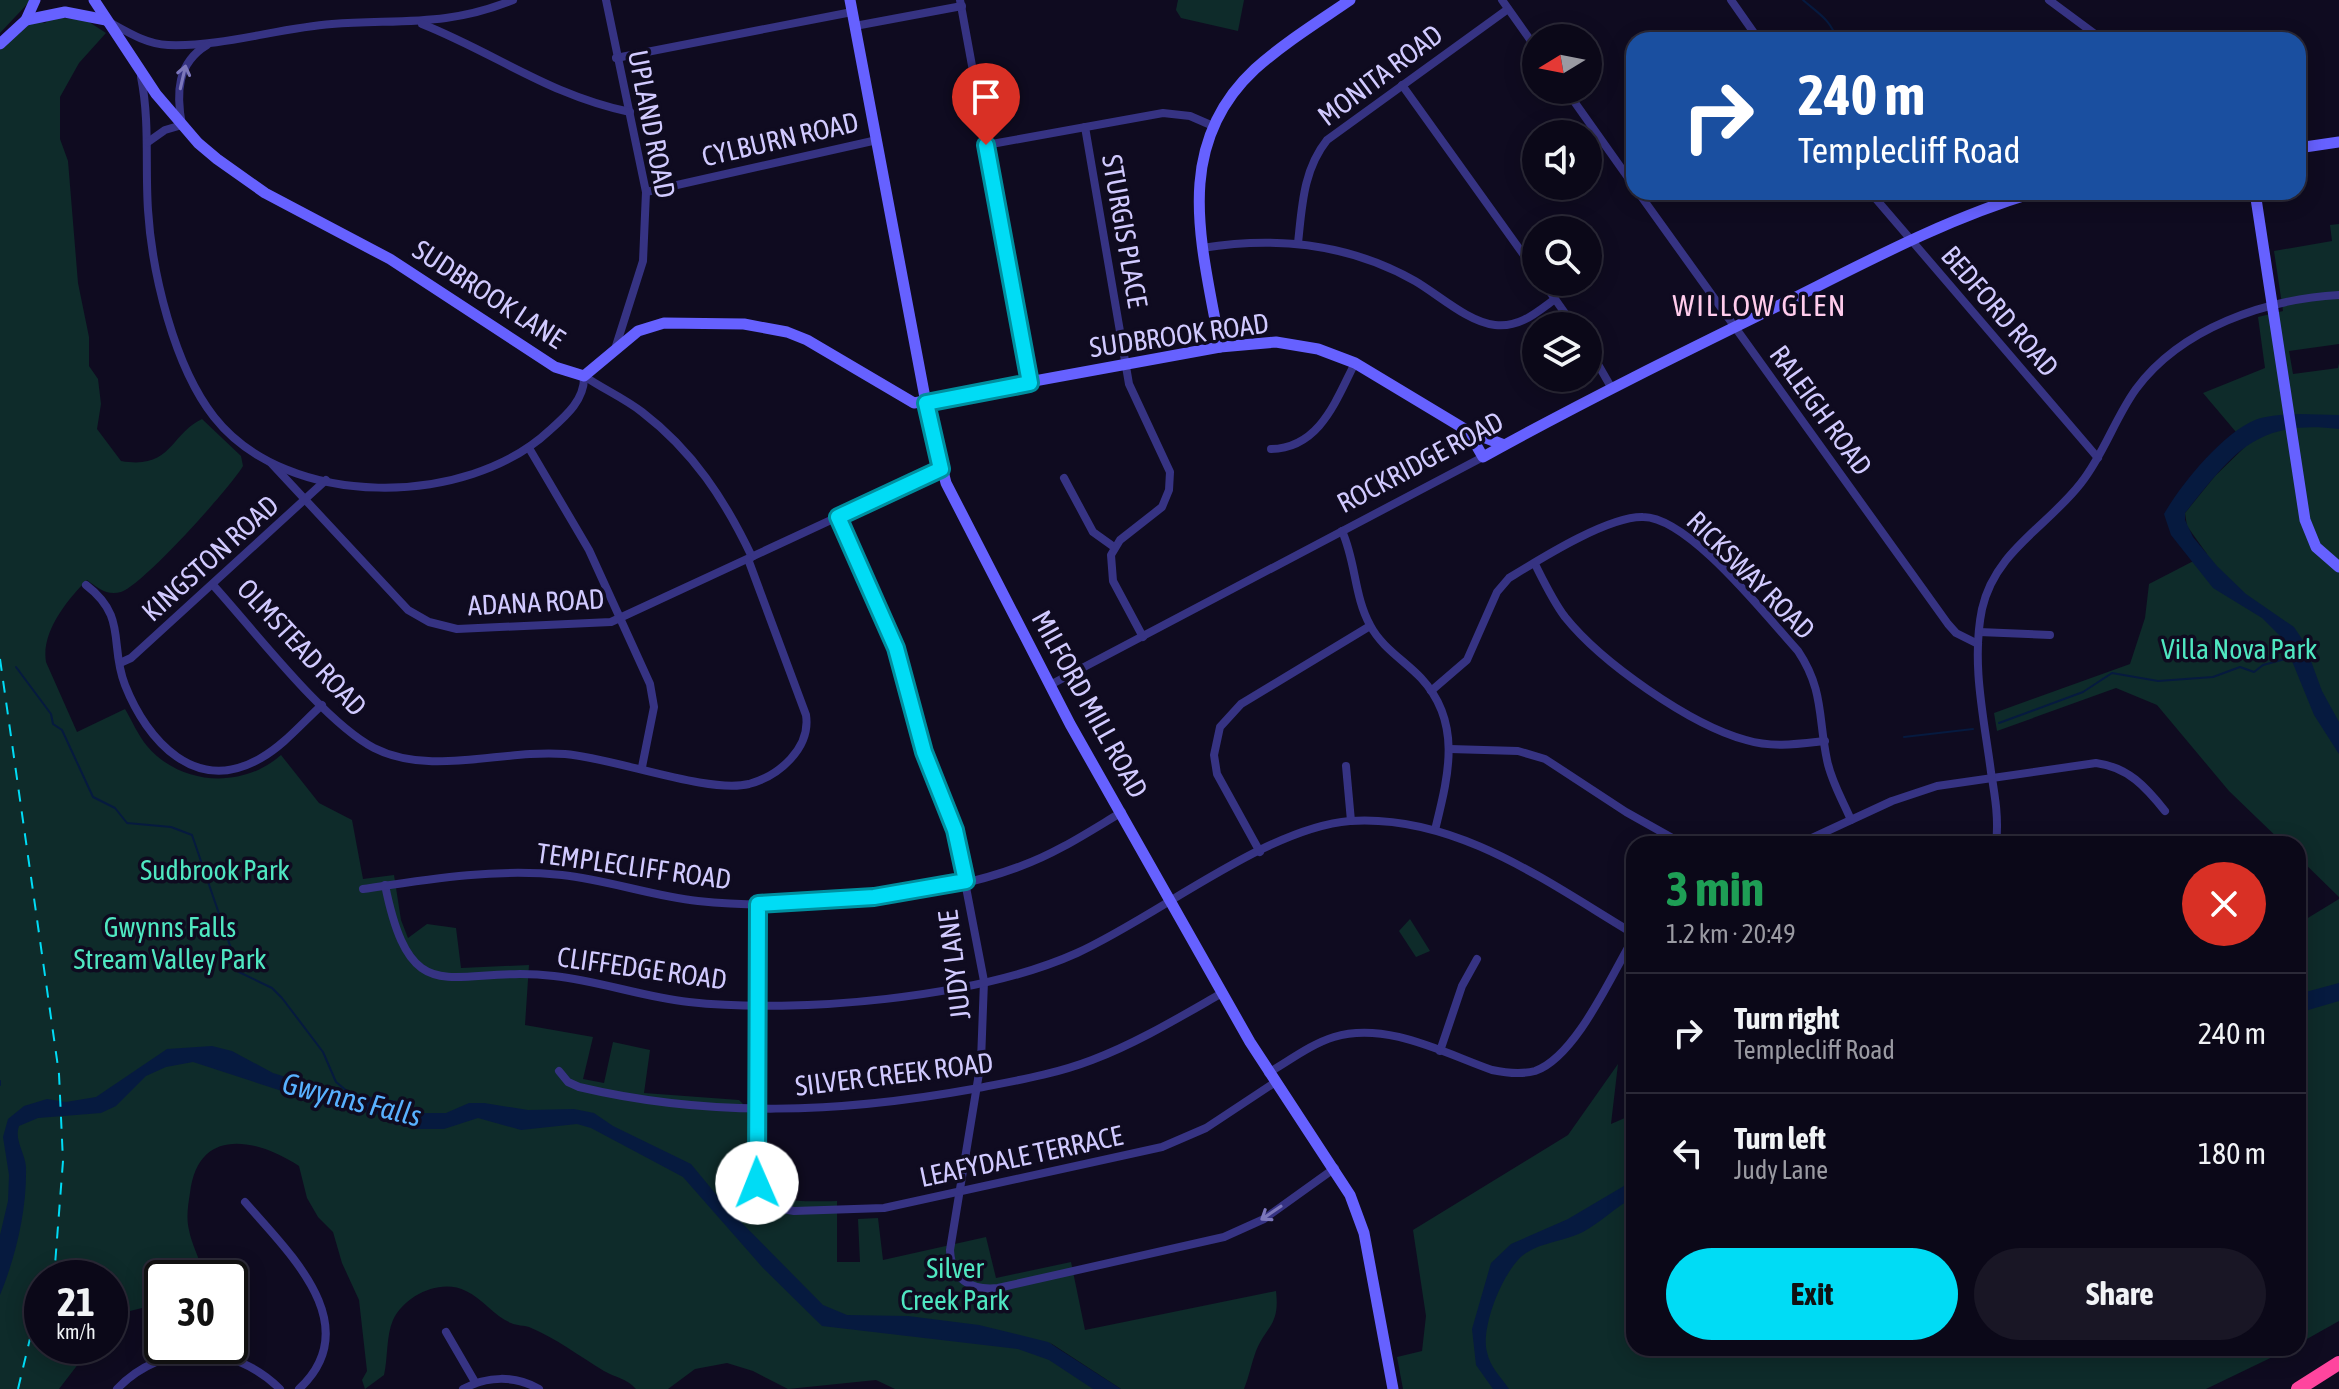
<!DOCTYPE html>
<html lang="en">
<head>
<meta charset="utf-8">
<style>
	body { margin:0; font-family:"Asap Condensed",sans-serif; background:#191625; color:#f1f3f6; height:100vh; display:flex; flex-direction:column; font-size:30px; white-space:nowrap }
	* { box-sizing:border-box; margin:0 }
	p { font-size:26px; color:#9a9aa2 }
	.icon { flex:none; width:44px; height:44px; fill:none; stroke:currentColor; stroke-width:2; stroke-linecap:round; stroke-linejoin:round }
	.map { position:relative; flex:1; overflow:hidden }
	.side { position:absolute; left:1626px; top:836px; width:680px; height:520px; display:flex; flex-direction:column; background:#0b0818; border-radius:24px; box-shadow:0 4px 20px #0003,0 0 0 2px #2b2937 }
	.side>* { flex:none }
	.banner { position:absolute; left:1626px; top:32px; width:680px; height:168px; border-radius:24px; box-shadow:0 4px 20px #0003,0 0 0 2px #2b2937; background:#1a4fa0; color:#fff; overflow:hidden }
	.needle { width:52px; rotate:260deg }
	.buttons { position:absolute; left:1522px; top:24px; display:grid; gap:16px }
	.buttons a { display:grid; place-items:center; width:80px; height:80px; border-radius:50%; background:#0b0818; box-shadow:0 4px 20px #0003,0 0 0 2px #2b2937; font-size:40px }
	.speed { position:absolute; left:24px; top:1260px; display:flex; gap:16px; font-size:40px; font-weight:700; text-align:center }
	.speed>* { display:grid; place-content:center; width:104px; height:104px; border-radius:50%; background:#0b0818; box-shadow:0 4px 20px #0003,0 0 0 2px #2b2937; line-height:1 }
	.speed small { font-size:20px; font-weight:400 }
	.speed .limit { border:4px solid #111; border-radius:12px; background:#fff; color:#111 }
	.pin { position:absolute; display:grid; place-items:center; width:68px; height:68px; color:#fff; margin:-82px -34px; border-radius:50% 50% 50% 0; rotate:-45deg; box-shadow:0 0 8px #0007 }
	.pin .icon { rotate:45deg }
	.me { position:absolute; width:88px; margin:-44px; rotate:359deg; stroke-linejoin:round; filter:drop-shadow(0 0 6px #0008) }
	.turn { display:flex; align-items:center; gap:28px; height:168px; padding:0 40px; font-size:36px }
	.turn .icon { width:104px; height:104px; stroke-width:2.5 }
	.turn b { display:block; font-size:56px; line-height:68px }
	.round { display:grid; place-items:center; flex:none; width:84px; height:84px; border-radius:42px; background:#191625 }
	.headline { display:flex; align-items:center; justify-content:space-between; height:136px; padding:0 40px }
	h1 { font-size:48px; font-weight:700; line-height:60px; color:#1e9e55 }
	.cta { display:flex; gap:16px; margin-top:auto; padding:16px 40px }
	.cta a { flex:1; height:92px; border-radius:48px; background:#00dcf5; color:#111; font-size:32px; font-weight:700; line-height:92px; text-align:center }
	.cta a+a { background:#191625; color:#f1f3f6 }
	ul { padding:0; list-style:none }
	li { display:flex; align-items:center; gap:24px; height:120px; padding:0 40px; border-top:2px solid #2b2937 }
	li div { flex:1 }
	li b { display:block; font-size:30px }
	li em { font-style:normal }
	.map>svg:first-child { display:block }
	.green { fill:#0e2b2a }
	.water { fill:#061a3f }
	.lines { fill:none; stroke-linecap:round; stroke-linejoin:round }
	.stream { stroke:#061a3f; stroke-width:2 }
	.street { stroke:#363383; stroke-width:8 }
	.secondary { stroke:#6661ff; stroke-width:11 }
	.highway { stroke:#ff459e; stroke-width:14 }
	.rail { stroke:#00dcf5; stroke-width:2; stroke-dasharray:12 10; stroke-linecap:butt }
	.oneway { stroke:#7c77bb }
	.route-casing { stroke:#008f9f; stroke-width:20 }
	.route { stroke:#00dcf5; stroke-width:14 }
	.labels { text-anchor:middle; dominant-baseline:central; stroke-width:7; stroke-linejoin:round; paint-order:stroke }
	.street-label { font-size:28px; fill:#d1caff; stroke:#0f0b20 }
	.park-label { font-size:28px; fill:#4fe7c1; stroke:#0f0b20 }
	.neighbourhood-label { font-size:30px; letter-spacing:2px; fill:#ffccec; stroke:#0f0b20 }
	.water-label { font-size:30px; font-style:italic; fill:#58b1ff; stroke:#0f0b20 }
</style>
</head>
<body>
<div class="map">
<svg width="2339" height="1389" viewBox="0 0 2339 1389">
	<rect width="100%" height="100%" fill="#0f0b20"/>
	<g class="green">
		<path d="M0,0H31L0,33Z"/>
		<path d="M1178,0H1244L1238,31L1181,18L1176,10Z"/>
		<path d="M52,17L86,20L106,33L79,63L60,97V139L68,161L78,283L89,337V366L98,379L101,404L97,429L121,461C172,470 170,434 202,419L241,456L243,466C231,487 142,586 121,592C107,596 98,588 87,580C67,600 41,632 46,662L77,732L125,709C132,721 138,735 147,746C181,786 243,789 281,755L319,803L352,820L363,879L394,875L401,920L408,938L427,924L456,928L461,968L529,965L525,1025L593,1037L583,1079L604,1083L613,1042L650,1050L644,1093L739,1100L765,1126C766,1199 761,1203 837,1201V1262H860L858,1219L878,1218L883,1260L986,1237L996,1278L1071,1262L1085,1330L1276,1291C1280,1325 1267,1325 1256,1351C1251,1364 1249,1377 1244,1389H1121L1049,1342L1106,1389H895L876,1380L788,1389L753,1371L727,1363L695,1369L668,1389H636C626,1378 616,1378 604,1371C579,1356 556,1338 529,1327C524,1325 517,1326 511,1323C494,1316 483,1299 466,1291C441,1278 405,1295 393,1320C386,1336 388,1358 384,1375L365,1389L362,1380L367,1371L359,1300L342,1263L333,1232L318,1217L307,1198L299,1166C256,1138 198,1126 190,1193C188,1205 186,1218 189,1230C192,1247 202,1261 203,1278H162V1303L130,1311L110,1328V1278H42V1346H92L59,1389H0V50L34,20L45,23Z"/>
		<path d="M2339,224V344L2289,351L2293,374L2338,368L2339,363V897L2298,857V844H2284L2229,791L2157,705L2116,688L1997,731L1994,713L2130,664L2145,618L2149,584L2207,554L2187,526L2185,513L2215,476L2247,445L2203,393L2265,368L2258,317L2283,311L2274,251L2332,241L2330,225Z"/>
		<path d="M2339,899V1321L2298,1344V924Z"/>
		<path d="M1410,919L1430,951L1416,957L1399,931Z"/>
		<path d="M1618,1064L1611,1124L1634,1114V1348H2291L2206,1389H1403L1397,1357L1422,1351L1426,1316L1413,1230L1568,1135Z"/>
	</g>
	<g class="water">
		<path d="M2298,414L2339,415V429C2256,419 2233,453 2185,513V520L2193,537L2217,566L2246,594L2294,627L2304,642L2322,691L2339,722V754L2314,715L2283,639L2262,618L2213,588L2171,535L2164,514C2181,484 2223,433 2255,420C2269,415 2284,415 2298,414Z"/>
		<path d="M2339,983V1001L2298,1013V994Z"/>
		<path d="M212,1046L232,1051L273,1073L331,1091L397,1101L419,1113H446L469,1103H484L528,1110L574,1109L594,1113L613,1126L691,1164L729,1210L823,1305L847,1315L908,1316L979,1325L1048,1342L1121,1389H1093L1049,1360L1018,1349L822,1326L763,1268L683,1177L591,1128L577,1124L521,1130L478,1118L444,1129H416L388,1117L288,1093L193,1062L166,1067L146,1076L116,1106L101,1113L38,1118L19,1126C14,1140 25,1153 26,1167C27,1210 16,1256 0,1295V1235L8,1201L9,1175L3,1137L8,1119L24,1106L47,1099L66,1102L96,1097L167,1049Z"/>
		<path d="M1634,1180V1197C1616,1207 1601,1222 1583,1232C1565,1241 1543,1242 1526,1253C1504,1267 1480,1328 1487,1352C1490,1367 1501,1377 1509,1389H1493L1476,1365L1472,1329L1491,1263L1511,1244L1568,1219Z"/>
	</g>
	<g class="lines">
		<g class="stream">
			<path d="M1803,0C1819,14 1831,20 1837,40"/>
			<path d="M16,667L51,714L53,724L62,730L93,797L115,808L127,823L171,827L192,835L239,972L272,988L282,998L323,1052L336,1082L353,1096"/>
			<path d="M1999,723L2083,692L2112,673L2158,681L2213,677L2240,667L2254,672L2263,665L2293,657"/>
			<path d="M1904,737L1973,729"/>
			<path d="M0,1081V1085"/>
		</g>
		<g class="street">
			<path d="M606,0L646,192L643,261L615,349"/>
			<path d="M960,0L1030,383"/>
			<path d="M1502,0L1536,48"/>
			<path d="M1731,0L1759,40"/>
			<path d="M2049,0L2103,40"/>
			<path d="M111,23C129,33 147,44 168,45C223,47 278,28 332,24C399,19 447,27 513,0"/>
			<path d="M422,24C497,54 549,95 630,112"/>
			<path d="M855,26L962,6"/>
			<path d="M616,58L852,12"/>
			<path d="M141,77C150,122 145,165 148,210C152,273 174,366 214,417C287,510 467,508 550,430C567,415 585,399 584,376"/>
			<path d="M1402,85L1536,272"/>
			<path d="M1566,90L1634,186"/>
			<path d="M1085,127L1129,384L1170,472L1169,490L1162,507L1120,540L1111,555L1113,581L1143,637"/>
			<path d="M148,142L165,130L182,125C176,93 177,63 207,45"/>
			<path d="M986,145L1163,113L1190,116L1213,126"/>
			<path d="M646,192L877,140"/>
			<path d="M1638,192L1948,624L1956,633L1978,644"/>
			<path d="M1870,192L2098,458"/>
			<path d="M1298,243C1302,207 1303,170 1327,140L1508,9"/>
			<path d="M1202,248C1276,236 1350,244 1415,281C1439,295 1468,322 1495,325C1520,328 1537,312 1555,299"/>
			<path d="M1543,282L1574,326"/>
			<path d="M1588,347L1611,387"/>
			<path d="M584,376C603,389 624,398 642,412C693,451 725,500 752,557"/>
			<path d="M529,448L589,550L650,684L654,707L642,767"/>
			<path d="M1271,449C1320,448 1336,400 1355,363"/>
			<path d="M272,464L408,610L429,622L457,629L611,622L941,469"/>
			<path d="M1064,478L1093,532L1114,547"/>
			<path d="M838,517L896,648L924,752L955,830L984,981L981,1061L950,1250C951,1279 971,1291 998,1288L1224,1237L1264,1219L1335,1168"/>
			<path d="M1342,531C1356,562 1354,596 1370,625C1382,648 1404,660 1421,678C1463,723 1448,777 1435,830"/>
			<path d="M1535,564C1544,582 1553,601 1565,617C1601,662 1690,725 1746,740C1772,748 1798,744 1825,741"/>
			<path d="M86,585C128,617 109,645 125,685C147,741 196,796 261,758C284,745 303,722 322,705"/>
			<path d="M213,585C253,629 324,722 374,748C431,777 503,749 565,754C615,758 707,794 749,784C779,776 811,748 806,715L748,559"/>
			<path d="M1979,632L2050,635"/>
			<path d="M120,663L131,658L326,480"/>
			<path d="M1050,685L1483,457"/>
			<path d="M1431,691L1467,660L1497,592L1509,578C1540,559 1608,516 1643,517C1689,517 1766,616 1798,651C1824,690 1818,717 1827,760C1831,781 1843,801 1851,820"/>
			<path d="M1450,749L1518,751L1545,759L1626,812L1683,844"/>
			<path d="M1346,766L1351,821"/>
			<path d="M1799,844L1892,801L1937,786L2096,763C2128,767 2146,787 2165,811"/>
			<path d="M1996,844C1999,819 1995,796 1991,772C1984,718 1971,663 1982,609C1995,551 2047,527 2081,483C2104,454 2115,418 2136,389C2181,328 2266,299 2339,295"/>
			<path d="M1260,852L1217,774L1214,755L1220,727L1241,704L1370,626"/>
			<path d="M385,885C412,1018 451,964 554,976C600,981 643,997 689,1002C798,1014 977,998 1077,953C1157,917 1265,828 1350,821C1456,814 1547,882 1634,934"/>
			<path d="M363,889C429,879 495,868 562,875C608,880 652,896 698,901C789,911 935,899 1021,866C1057,853 1090,831 1122,812"/>
			<path d="M758,904L756,1170L760,1191L777,1208L794,1211L884,1208L1162,1147L1206,1128L1274,1083"/>
			<path d="M1440,1051L1462,986L1477,959"/>
			<path d="M559,1071L568,1082L579,1087C710,1118 841,1113 973,1089C1013,1081 1053,1075 1092,1060C1137,1043 1180,1017 1222,993"/>
			<path d="M1268,1073C1289,1061 1311,1044 1334,1037C1386,1021 1444,1053 1492,1070C1506,1073 1520,1075 1535,1071C1576,1057 1612,974 1634,937"/>
			<path d="M245,1202C287,1251 368,1325 299,1389"/>
			<path d="M446,1332L475,1382"/>
			<path d="M117,1389C163,1341 234,1343 280,1389"/>
			<path d="M463,1389C487,1376 515,1375 539,1389"/>
		</g>
		<g class="secondary">
			<path d="M94,0L156,94L198,143L217,159L265,193L390,259L555,367L584,376L638,331L664,323L744,324L787,332L807,340L914,403L1220,347L1276,342L1318,349L1355,363L1468,431L1504,445"/>
			<path d="M850,0L926,403L946,483L1070,724L1250,1042L1350,1195L1364,1233L1393,1389"/>
			<path d="M26,20L65,12L106,20"/>
			<path d="M0,44L26,20L35,0"/>
			<path d="M2298,148L2339,142"/>
			<path d="M2255,192L2305,520L2316,547L2339,567"/>
			<path d="M1220,347C1203,248 1170,148 1255,69C1284,43 1318,22 1350,0"/>
			<path d="M1468,431L1483,457C1582,402 1684,352 1786,302C1868,261 1948,218 2036,192"/>
		</g>
		<path class="highway" d="M2298,1389L2339,1363"/>
		<g class="rail">
			<path d="M0,659L59,1074L63,1161L54,1278"/>
			<path d="M18,1389L42,1288"/>
		</g>
	</g>
	<defs><path id="oneway-shaft" d="M-6 0H5M1.5-3L5.5 0L1.5 3" fill="none" stroke-width="1.6" stroke-linecap="round" stroke-linejoin="round" transform="scale(2)"/></defs>
	<g class="oneway">
		<use href="#oneway-shaft" transform="translate(183 77) rotate(-77)"/>
		<use href="#oneway-shaft" transform="translate(1271 1213) rotate(146)"/>
	</g>
	<g class="lines">
		<defs>
			<path id="route" d="M757,1183L758,904L874,897L966,881L955,830L924,752L896,648L838,517L941,469L926,403L1030,383L986,145"/>
		</defs>
		<use href="#route" class="route-casing"/>
		<use href="#route" class="route"/>
	</g>
	<g class="labels">
		<g class="street-label">
			<text transform="translate(1380 75) rotate(-37)">MONITA ROAD</text>
			<text transform="translate(652 124) rotate(79)">UPLAND ROAD</text>
			<text transform="translate(780 139) rotate(-13)">CYLBURN ROAD</text>
			<text transform="translate(1125 231) rotate(80)">STURGIS PLACE</text>
			<text transform="translate(489 294) rotate(33)">SUDBROOK LANE</text>
			<text transform="translate(2000 311) rotate(49)">BEDFORD ROAD</text>
			<text transform="translate(1179 335) rotate(-8)">SUDBROOK ROAD</text>
			<text transform="translate(1821 410) rotate(54)">RALEIGH ROAD</text>
			<text transform="translate(1420 462) rotate(-28)">ROCKRIDGE ROAD</text>
			<text transform="translate(210 558) rotate(-42)">KINGSTON ROAD</text>
			<text transform="translate(1751 575) rotate(45)">RICKSWAY ROAD</text>
			<text transform="translate(536 602) rotate(-3)">ADANA ROAD</text>
			<text transform="translate(302 647) rotate(47)">OLMSTEAD ROAD</text>
			<text transform="translate(1090 704) rotate(61)">MILFORD MILL ROAD</text>
			<text transform="translate(634 866) rotate(8)">TEMPLECLIFF ROAD</text>
			<text transform="translate(954 965) rotate(-97)">JUDY LANE</text>
			<text transform="translate(642 968) rotate(8)">CLIFFEDGE ROAD</text>
			<text transform="translate(894 1074) rotate(-7)">SILVER CREEK ROAD</text>
			<text transform="translate(1021 1156) rotate(-12)">LEAFYDALE TERRACE</text>
		</g>
		<g class="park-label">
			<text x="2239" y="649">Villa Nova Park</text>
			<text x="215" y="870">Sudbrook Park</text>
			<text x="170" y="927">Gwynns Falls<tspan x="170" dy="32">Stream Valley Park</tspan></text>
			<text x="955" y="1268">Silver<tspan x="955" dy="32">Creek Park</tspan></text>
		</g>
		<g class="neighbourhood-label">
			<text x="1760" y="305">WILLOW GLEN</text>
		</g>
		<g class="water-label">
			<text transform="translate(352 1099) rotate(14)">Gwynns Falls</text>
		</g>
	</g>
</svg>
<div class="buttons">
<a><svg class="needle" viewBox="-14 -14 28 28"><path d="M0-13l5 13h-10z" fill="#e53935"/><path d="M0 13l5-13h-10z" fill="#9a9aa2"/></svg></a>
<a><svg class="icon" aria-label="sound" viewBox="0 0 24 24"><path d="M4 9h4l5-4v14l-5-4H4zM17 9q2 3 0 6"/></svg></a>
<a><svg class="icon" aria-label="search" viewBox="0 0 24 24"><circle cx="10" cy="10" r="6"/><path d="M15 15l6 6"/></svg></a>
<a><svg class="icon" aria-label="layers" viewBox="0 0 24 24"><path d="M12 4l9 5-9 5-9-5zM3 14l9 5 9-5"/></svg></a>
</div>
<div class="speed"><div>21<small>km/h</small></div><div class="limit">30</div></div>
<div class="pin" style="left:986px;top:145px;background:#d93025"><svg class="icon" aria-label="arrive" viewBox="0 0 24 24"><path d="M6 21V4h12l-3 4 3 4H6"/></svg></div>
<svg class="me" style="left:757px;top:1183px" viewBox="-20 -20 40 40"><circle r="19" fill="#fff"/><path d="M0-13L10 11 0 6-10 11z" fill="#00dcf5"/></svg>
<div class="banner">
<div class="turn"><svg class="icon" aria-label="right" viewBox="0 0 24 24"><path d="M7 20v-9h11M14 6l5 5-5 5"/></svg><div><b>240 m</b>Templecliff Road</div></div>
</div>
<section class="side">
<div class="headline"><div><h1>3 min</h1><p>1.2 km · 20:49</p></div><a class="round" style="background:#d93025;color:#fff"><svg class="icon" aria-label="close" viewBox="0 0 24 24"><path d="M6 6l12 12M18 6L6 18"/></svg></a></div>
<ul>
<li><svg class="icon" aria-label="right" viewBox="0 0 24 24"><path d="M7 20v-9h11M14 6l5 5-5 5"/></svg><div><b>Turn right</b><p>Templecliff Road</p></div><em>240 m</em></li>
<li><svg class="icon" aria-label="left" viewBox="0 0 24 24"><path d="M17 20v-9H6M10 6l-5 5 5 5"/></svg><div><b>Turn left</b><p>Judy Lane</p></div><em>180 m</em></li>
</ul>
<div class="cta"><a>Exit</a><a>Share</a></div>
</section>
</div>
</body>
</html>
